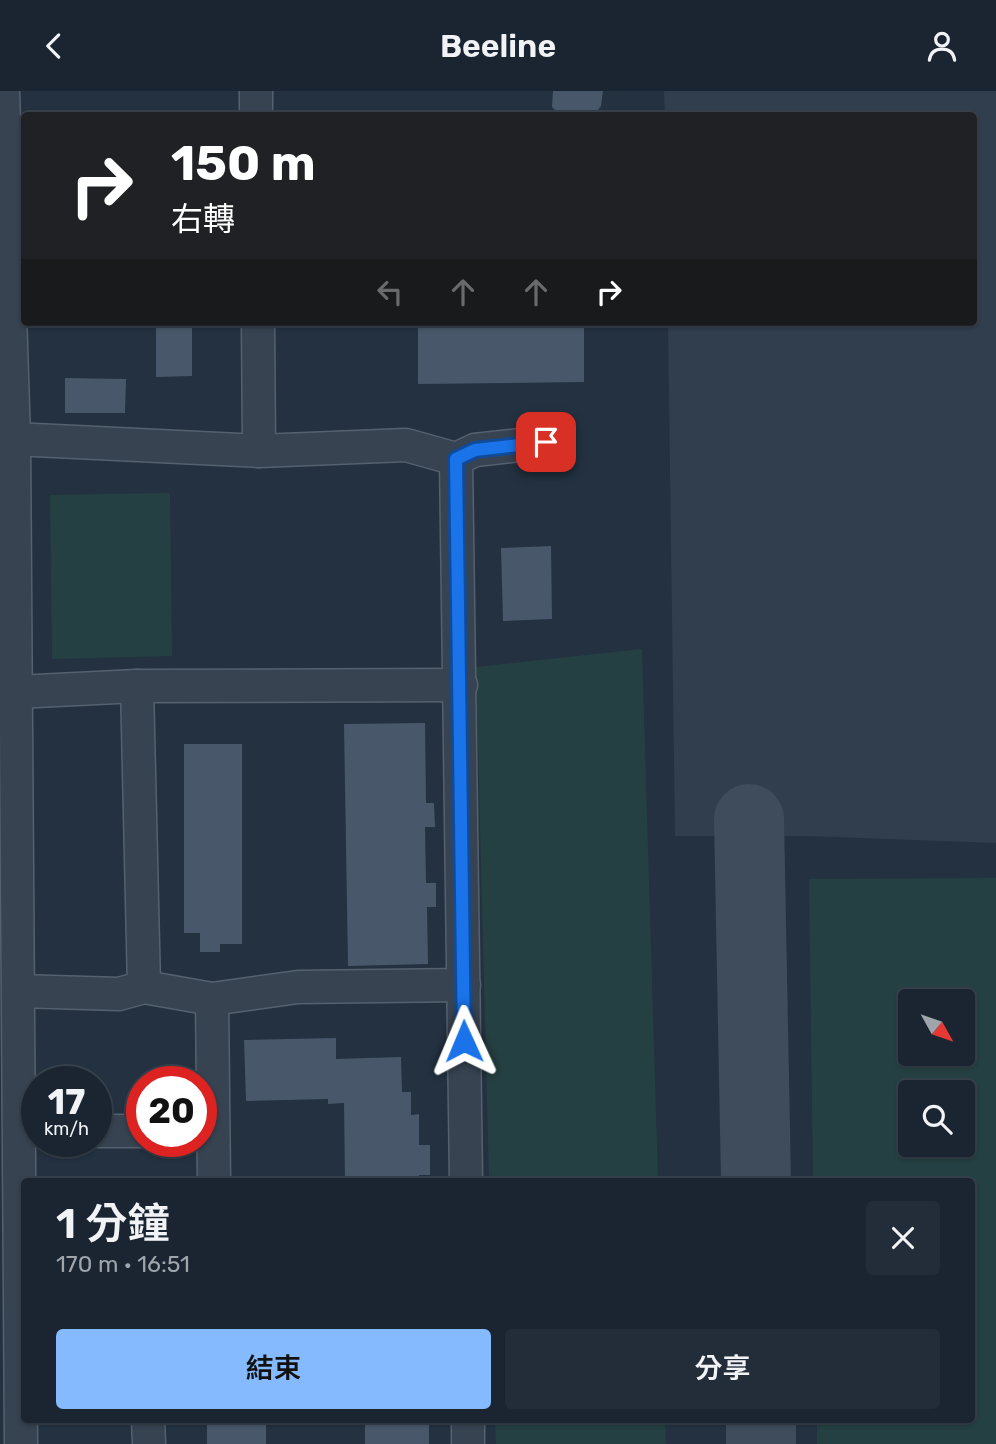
<!DOCTYPE html>
<html lang="zh-TW">
<head>
<meta charset="utf-8">
<style>
	body { margin:0; font-family:Rubik,"Noto Sans TC",sans-serif; background:#232d39; color:#f1f3f6; height:100vh; display:flex; flex-direction:column; font-size:26px; white-space:nowrap }
	* { box-sizing:border-box; margin:0 }
	p { font-size:23px; color:#9fa5ab }
	.icon { flex:none; width:38px; height:38px; fill:none; stroke:currentColor; stroke-width:2; stroke-linecap:round; stroke-linejoin:round }
	.map { position:relative; flex:1; overflow:hidden }
	.side { position:absolute; left:21px; top:1087px; width:954px; height:245px; display:flex; flex-direction:column; background:#1a2531; border-radius:7px; box-shadow:0 2px 5px #0004,0 0 0 2px #38424d }
	.side>* { flex:none }
	.top-card { position:absolute; left:21px; top:21px; width:956px; height:214px; border-radius:7px; box-shadow:0 2px 5px #0004,0 0 0 2px #38424d; background:#202124; color:#fff; overflow:hidden }
	.needle { width:46px; rotate:130deg }
	.tools { position:absolute; left:898px; top:898px; display:grid; gap:14px }
	.tools a { display:grid; place-items:center; width:77px; height:77px; border-radius:7px; background:#1a2531; box-shadow:0 2px 5px #0004,0 0 0 2px #38424d; font-size:35px }
	.speed { position:absolute; left:21px; top:975px; display:flex; gap:14px; font-size:35px; font-weight:700; text-align:center }
	.speed>* { display:grid; place-content:center; width:91px; height:91px; border-radius:50%; background:#1a2531; box-shadow:0 2px 5px #0004,0 0 0 2px #38424d; line-height:1 }
	.speed small { font-size:18px; font-weight:400 }
	.speed .limit { border:10px solid #d22; background:#fff; color:#111 }
	.pin { position:absolute; display:grid; place-items:center; width:60px; height:60px; color:#fff; margin:-30px; border-radius:14px; box-shadow:0 4px 10px #0006 }
	.me { position:absolute; width:77px; margin:-38px; rotate:359deg; stroke-linejoin:round; filter:drop-shadow(0 0 5px #0008) }
	.turn { display:flex; align-items:center; gap:24px; height:147px; padding:0 35px; font-size:32px }
	.turn .icon { width:91px; height:91px; stroke-width:2.5 }
	.turn b { display:block; font-size:49px; line-height:60px }
	.lanes { display:flex; align-items:center; height:66px; padding:0 35px; background:#0003; justify-content:center; gap:35px; direction:ltr }
	.lanes .off { opacity:.35 }
	.round { display:grid; place-items:center; flex:none; width:74px; height:74px; border-radius:7px; background:#232d39 }
	.headline { display:flex; align-items:center; justify-content:space-between; height:119px; padding:0 35px }
	h1 { font-size:42px; font-weight:600; line-height:52px }
	.button { display:flex; gap:14px; margin-top:auto; padding:14px 35px }
	.button a { flex:1; height:80px; border-radius:7px; background:#85baff; color:#111; font-size:28px; font-weight:600; line-height:80px; text-align:center }
	.button a+a { background:#232d39; color:#f1f3f6 }
	header { display:flex; justify-content:space-between; align-items:center; height:91px; padding:0 35px; background:#1a2531; font-size:32px; font-weight:600 }
	.map>svg:first-child { display:block }
	.airport { fill:#313e4e }
	.green { fill:#254042; fill-rule:evenodd }
	.lines { fill:none; stroke-linecap:round; stroke-linejoin:round }
	.taxiway { stroke:#3e4c5c; stroke-width:70 }
	.building { fill:#48586a }
	.minor-casing { stroke:#55616e; stroke-width:35 }
	.minor { stroke:#374351; stroke-width:32 }
	.route-casing { stroke:#114b97; stroke-width:18 }
	.route { stroke:#1a73e8; stroke-width:12 }
</style>
</head>
<body>
<header><svg class="icon" aria-label="back" viewBox="0 0 24 24"><path d="M15 5l-7 7 7 7"/></svg>Beeline<svg class="icon" aria-label="person" viewBox="0 0 24 24"><circle cx="12" cy="8" r="4"/><path d="M4 21q1-7 8-7t8 7"/></svg></header>
<div class="map">
<svg width="996" height="1353" viewBox="0 0 996 1353">
	<rect width="100%" height="100%" fill="#233141"/>
	<path class="airport" d="M664,0H996V752L807,745H675L668,231H973V24H665Z"/>
	<g class="green">
		<path d="M170,402L172,565L52,568L50,404Z"/>
		<path d="M642,558L658,1090H489L476,576Z"/>
		<path d="M996,787V1353H817V1328H971V1090H813L809,788ZM962,910V962H910V910ZM962,1001V1054H910V1001Z"/>
		<path d="M495,1328H665L666,1353H496Z"/>
	</g>
	<g class="lines">
		<g class="taxiway">
			<path d="M749,728L756,1090"/>
			<path d="M761,1328V1353"/>
		</g>
	</g>
	<g class="building">
		<path d="M553,0H603L601,15L594,24H560L552,16Z"/>
		<path d="M418,231H584V291L418,293Z"/>
		<path d="M156,236H192V285L156,286Z"/>
		<path d="M65,287L126,288L125,322H65Z"/>
		<path d="M551,455L552,528L503,530L501,457Z"/>
		<path d="M425,632L426,712H434L435,736H425L426,792H436V816H427L428,873L348,875L344,633Z"/>
		<path d="M184,653H242V853H220V861H200V842H184Z"/>
		<path d="M336,947V968L401,966L402,1001H411V1024L419,1023V1054H430V1084H419V1090H345L344,1012L328,1013V1008L246,1010L244,949Z"/>
		<rect x="207" y="1328" width="59" height="25"/>
		<rect x="365" y="1328" width="64" height="25"/>
	</g>
	<g class="lines">
		<defs>
			<g id="minor">
				<path d="M3,0L14,348L21,1353"/>
				<path d="M256,0V24"/>
				<path d="M258,231L259,360"/>
				<path d="M14,348L259,360L406,354L456,368L475,359L546,351"/>
				<path d="M456,368L466,1090"/>
				<path d="M137,595L144,896"/>
				<path d="M16,601L137,595L461,594"/>
				<path d="M19,900L119,903L144,896L212,908L298,896L464,894"/>
				<path d="M212,908L214,1090"/>
				<path d="M96,1040H142"/>
				<path d="M148,1328L149,1353"/>
				<path d="M468,1328V1353"/>
			</g>
		</defs>
		<use href="#minor" class="minor-casing"/>
		<use href="#minor" class="minor"/>
	</g>
	<g class="lines">
		<defs>
			<path id="route" d="M464,950L456,368L475,359L546,351"/>
		</defs>
		<use href="#route" class="route-casing"/>
		<use href="#route" class="route"/>
	</g>
</svg>
<div class="tools">
<a><svg class="needle" viewBox="-14 -14 28 28"><path d="M0-13l5 13h-10z" fill="#e53935"/><path d="M0 13l5-13h-10z" fill="#9fa5ab"/></svg></a>
<a><svg class="icon" aria-label="search" viewBox="0 0 24 24"><circle cx="10" cy="10" r="6"/><path d="M15 15l6 6"/></svg></a>
</div>
<div class="speed"><div>17<small>km/h</small></div><div class="limit">20</div></div>
<div class="pin" style="left:546px;top:351px;background:#d93025"><svg class="icon" aria-label="arrive" viewBox="0 0 24 24"><path d="M6 21V4h12l-3 4 3 4H6"/></svg></div>
<svg class="me" style="left:464px;top:950px" viewBox="-20 -20 40 40"><path d="M0-17L14 15 0 8-14 15z" fill="#1a73e8" stroke="#fff" stroke-width="4"/></svg>
<div class="top-card">
<div class="turn"><svg class="icon" aria-label="right" viewBox="0 0 24 24"><path d="M7 20v-9h11M14 6l5 5-5 5"/></svg><div><b>150 m</b>右轉</div></div>
<div class="lanes"><svg class="icon off" aria-label="left" viewBox="0 0 24 24"><path d="M17 20v-9H6M10 6l-5 5 5 5"/></svg><svg class="icon off" aria-label="ahead" viewBox="0 0 24 24"><path d="M12 20V5M6 11l6-6 6 6"/></svg><svg class="icon off" aria-label="ahead" viewBox="0 0 24 24"><path d="M12 20V5M6 11l6-6 6 6"/></svg><svg class="icon" aria-label="right" viewBox="0 0 24 24"><path d="M7 20v-9h11M14 6l5 5-5 5"/></svg></div>
</div>
<section class="side">
<div class="headline"><div><h1>1 分鐘</h1><p>170 m · 16:51</p></div><a class="round"><svg class="icon" aria-label="close" viewBox="0 0 24 24"><path d="M6 6l12 12M18 6L6 18"/></svg></a></div>
<div class="button"><a>結束</a><a>分享</a></div>
</section>
</div>
</body>
</html>
